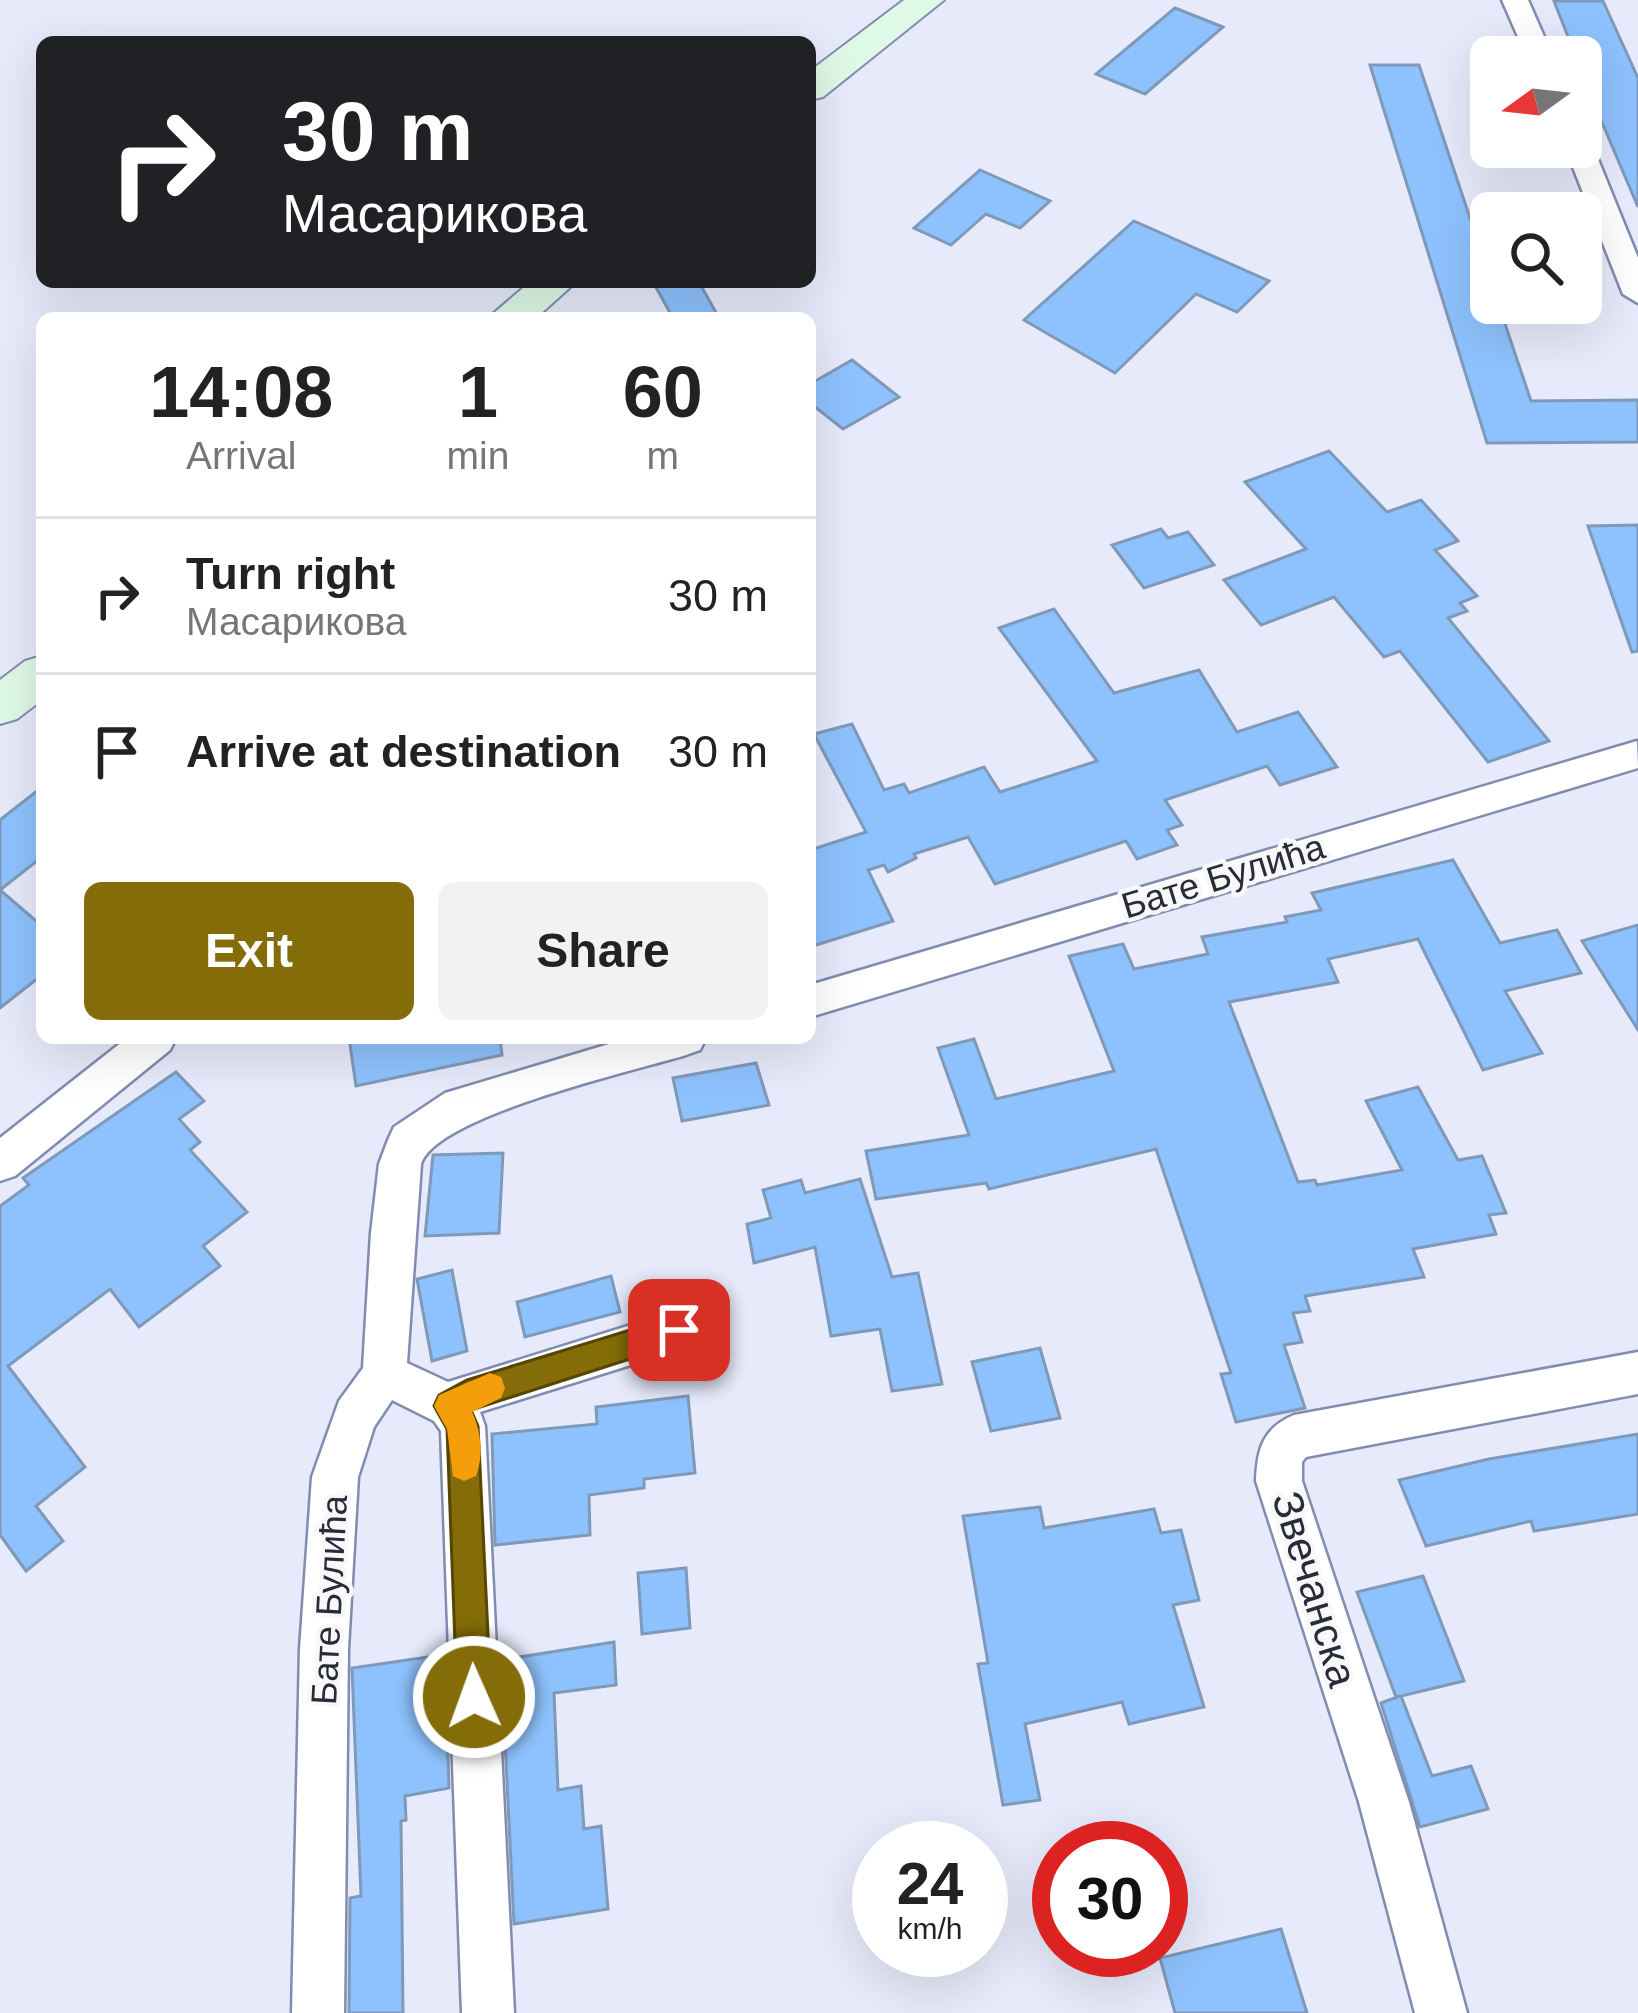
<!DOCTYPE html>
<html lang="en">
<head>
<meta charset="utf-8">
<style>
	body { margin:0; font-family:Helvetica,sans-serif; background:#f2f2f2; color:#222; height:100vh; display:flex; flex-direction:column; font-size:45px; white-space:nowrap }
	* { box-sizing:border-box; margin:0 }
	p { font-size:39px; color:#767676 }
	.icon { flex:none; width:66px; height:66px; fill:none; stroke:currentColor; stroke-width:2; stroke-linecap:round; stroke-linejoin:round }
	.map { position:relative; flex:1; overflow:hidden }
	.details { position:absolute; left:36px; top:312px; width:780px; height:732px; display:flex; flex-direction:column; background:#fff; border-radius:18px; box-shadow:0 12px 48px #0002 }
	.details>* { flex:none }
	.banner { position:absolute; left:36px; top:36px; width:780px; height:252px; border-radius:18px; box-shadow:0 12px 48px #0002; background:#202124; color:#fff; overflow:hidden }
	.needle { width:78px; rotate:255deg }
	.fabs { position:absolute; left:1470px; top:36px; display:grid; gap:24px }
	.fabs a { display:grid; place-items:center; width:132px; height:132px; border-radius:18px; background:#fff; box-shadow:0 12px 48px #0002; font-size:60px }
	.speed { position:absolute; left:852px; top:1821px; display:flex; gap:24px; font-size:60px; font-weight:700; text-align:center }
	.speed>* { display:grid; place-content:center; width:156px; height:156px; border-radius:50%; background:#fff; box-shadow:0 12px 48px #0002; line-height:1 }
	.speed small { font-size:30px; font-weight:400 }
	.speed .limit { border:18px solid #d22; background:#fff; color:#111 }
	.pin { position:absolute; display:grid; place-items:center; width:102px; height:102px; color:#fff; margin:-51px; border-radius:24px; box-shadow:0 6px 18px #0006 }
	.me { position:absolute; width:132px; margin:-66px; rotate:358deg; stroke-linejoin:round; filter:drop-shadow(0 0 9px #0008) }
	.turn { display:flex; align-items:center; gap:42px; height:252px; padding:0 48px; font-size:54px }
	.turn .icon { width:156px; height:156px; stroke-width:2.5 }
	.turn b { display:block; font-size:84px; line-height:102px }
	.eta { display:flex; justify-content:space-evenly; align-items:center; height:204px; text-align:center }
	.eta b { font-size:72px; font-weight:600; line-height:84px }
	.action { display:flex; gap:24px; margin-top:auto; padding:24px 48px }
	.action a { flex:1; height:138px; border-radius:18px; background:#846c08; color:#fff; font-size:48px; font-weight:600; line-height:138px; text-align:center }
	.action a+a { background:#f2f2f2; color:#222 }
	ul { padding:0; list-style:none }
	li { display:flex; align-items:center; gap:36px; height:156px; padding:0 48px; border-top:3px solid #e0e0e0 }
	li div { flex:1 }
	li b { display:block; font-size:45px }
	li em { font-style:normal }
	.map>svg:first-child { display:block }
	.building { fill:#8ec2fe; stroke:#7f99b8; stroke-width:3 }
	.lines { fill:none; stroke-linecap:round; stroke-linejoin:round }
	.street-casing { stroke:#828cb0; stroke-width:5 }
	.secondary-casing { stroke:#828cb0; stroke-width:4 }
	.street { fill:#fff; fill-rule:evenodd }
	.secondary { fill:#def9e6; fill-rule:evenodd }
	.route { fill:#846c08; stroke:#564605; stroke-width:3 }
	.slow { fill:#f59e0b }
	.labels { text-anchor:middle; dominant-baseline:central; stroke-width:9; stroke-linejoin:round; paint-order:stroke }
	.street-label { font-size:36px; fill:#272b3a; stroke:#f8f8f8 }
	.near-street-label { font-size:42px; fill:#272b3a; stroke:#f8f8f8 }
</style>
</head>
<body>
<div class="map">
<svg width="1638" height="2013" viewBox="0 0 1638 2013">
	<rect width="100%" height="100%" fill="#e6eafa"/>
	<g class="building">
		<path d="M1554,1H1603L1638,78V207L1583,78L1581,57H1576Z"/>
		<path d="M1175,8L1223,27L1145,94L1096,74Z"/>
		<path d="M1370,65H1419L1491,281V303H1498L1531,401L1638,400V442L1487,443Z"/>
		<path d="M980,170L1050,201L1020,228L986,214L951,245L914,228Z"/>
		<path d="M1134,221L1269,281L1237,312L1196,294L1115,373L1024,320Z"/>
		<path d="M653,282H699L719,318H673Z"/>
		<path d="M852,360L899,397L843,429L810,403V384Z"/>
		<path d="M1329,451L1387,512L1421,500L1458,541L1435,550L1477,596L1460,603L1467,611L1448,618L1549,741L1488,762L1400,651L1384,657L1334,597L1261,625L1224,580L1306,549L1245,482Z"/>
		<path d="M1638,525V651L1632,652L1588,526Z"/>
		<path d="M1161,529L1168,538L1188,532L1214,565L1144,588L1112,545Z"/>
		<path d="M1054,609L1114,693L1199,670L1237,732L1298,712L1337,767L1280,785L1267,766L1165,800L1182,825L1167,830L1177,845L1137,859L1126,841L995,884L968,837L914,854L916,858L888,872L884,865L868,870L893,921L810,947V850L866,832L814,734L852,724L884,790L904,784L909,793L984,767L1000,792L1097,761L999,628Z"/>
		<path d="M42,787V857L0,890L42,926V975L0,1008V820Z"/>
		<path d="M1453,860L1500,943L1557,930L1581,973L1505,991L1542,1053L1483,1070L1418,939L1328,959L1338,982L1229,1002L1298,1182L1315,1180L1317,1185L1402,1170L1366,1101L1418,1087L1458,1160L1482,1156L1506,1213L1489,1215L1496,1234L1413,1249L1424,1277L1305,1296L1310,1311L1293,1313L1302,1342L1284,1345L1305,1408L1236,1422L1221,1374L1231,1373L1156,1149L989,1189L986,1183L876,1199L866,1151L969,1135L938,1048L974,1039L996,1099L1114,1071L1069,956L1123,944L1134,969L1208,954L1202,937L1287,922L1285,917L1321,910L1312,893Z"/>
		<path d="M1638,925V1030L1582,941Z"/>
		<path d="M349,1038H500L502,1055L356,1086Z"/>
		<path d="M756,1063L769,1105L682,1121L673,1078Z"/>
		<path d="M176,1072L204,1101L179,1119L200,1142L190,1150L247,1212L203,1246L220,1266L139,1327L110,1289L8,1366L85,1467L36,1506L63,1541L26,1571L0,1535V1206L29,1185L23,1178Z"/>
		<path d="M503,1153L499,1233L425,1236L433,1155Z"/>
		<path d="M860,1179L892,1277L918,1273L942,1384L892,1391L880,1329L831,1336L815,1247L754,1263L747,1224L771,1218L763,1190L801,1180L805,1193Z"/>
		<path d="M452,1270L467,1351L432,1361L417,1279Z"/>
		<path d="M611,1276L620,1312L525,1337L517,1302Z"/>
		<path d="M1040,1348L1060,1418L991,1431L972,1362Z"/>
		<path d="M688,1396L695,1473L644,1479V1488L589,1495L590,1535L495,1545L492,1434L597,1424L596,1407Z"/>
		<path d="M1638,1434V1514L1534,1531L1531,1521L1426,1546L1399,1480L1489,1459Z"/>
		<path d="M1040,1507L1044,1528L1154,1509L1161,1533L1181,1530L1199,1600L1173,1605L1204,1707L1129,1724L1122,1702L1025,1724L1040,1800L1003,1805L978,1664L988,1663L963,1516Z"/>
		<path d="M686,1568L690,1628L642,1634L638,1573Z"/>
		<path d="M1423,1576L1464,1681L1401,1696L1432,1776L1471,1766L1488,1809L1420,1827L1381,1703L1400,1696L1396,1697L1357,1592Z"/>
		<path d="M614,1642L616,1685L554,1693L558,1790L581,1786L584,1829L601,1826L608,1909L514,1924L501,1660Z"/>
		<path d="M435,1656V1668L445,1667L449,1788L405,1796L406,1820L401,1821L403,2013H349L350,1898L361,1896L352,1668Z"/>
		<path d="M1281,1929L1307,2013H1175L1160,1958Z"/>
	</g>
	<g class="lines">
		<defs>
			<g id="street">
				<path d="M1502,0H1528L1553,57H1527Z"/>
				<path d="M1581,139L1593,147L1638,258V303L1623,294L1565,147H1581Z"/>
				<path d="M1637,741L1638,768L810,1017V985Z"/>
				<path d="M127,1038H176L170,1050L15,1176L0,1181V1138Z"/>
				<path d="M629,1038H706L700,1050L686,1055C633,1071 436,1116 421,1164L407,1363L448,1382L679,1310L694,1316L701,1330L694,1344L679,1350L480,1412L485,1426L514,2013H462L441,1431L434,1421L392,1400L374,1427L358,1477L348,1649L344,2013H292L300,1649L312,1477L339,1401L363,1368L371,1233L379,1164L388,1140L394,1127L445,1093Z"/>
				<path d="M1638,1352V1394L1306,1457L1302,1462V1481L1409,1802L1467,2013H1415L1359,1802L1256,1481C1257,1449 1263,1428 1294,1415Z"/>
			</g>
			<g id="secondary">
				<path d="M904,0H944L823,97L810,100V71Z"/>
				<path d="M530,282H576L536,318H488Z"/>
				<path d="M42,656V700L17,719L0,724V680L25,661Z"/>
			</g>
		</defs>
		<use href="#street" class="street-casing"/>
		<use href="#secondary" class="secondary-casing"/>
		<use href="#street" class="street"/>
		<use href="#secondary" class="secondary"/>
	</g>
	<path class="route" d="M679,1315L689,1319L694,1330L689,1340L471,1410L478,1426L491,1697L486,1709L474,1714L462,1709L457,1697L447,1429L434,1406L439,1395L467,1380Z"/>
	<path class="slow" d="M490,1373L501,1377L505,1388L501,1398L472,1412C481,1430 484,1457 476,1476L464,1481L453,1476L447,1429L434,1406L439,1395Z"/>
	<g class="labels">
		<g class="street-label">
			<text transform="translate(1223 876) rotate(-17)">Бате Булића</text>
			<text transform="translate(329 1600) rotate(-87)">Бате Булића</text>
		</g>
		<g class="near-street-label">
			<text transform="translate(1315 1589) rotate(73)">Звечанска</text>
		</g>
	</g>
</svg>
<div class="fabs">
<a><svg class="needle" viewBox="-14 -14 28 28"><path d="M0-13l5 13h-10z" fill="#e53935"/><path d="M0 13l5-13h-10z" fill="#767676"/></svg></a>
<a><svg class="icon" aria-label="search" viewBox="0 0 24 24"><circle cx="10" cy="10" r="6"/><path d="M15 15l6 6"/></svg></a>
</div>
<div class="speed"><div>24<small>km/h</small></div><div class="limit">30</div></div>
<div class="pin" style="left:679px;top:1330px;background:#d93025"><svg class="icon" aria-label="arrive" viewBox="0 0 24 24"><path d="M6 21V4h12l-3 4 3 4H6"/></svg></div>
<svg class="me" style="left:474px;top:1697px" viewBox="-20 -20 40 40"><circle r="17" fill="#846c08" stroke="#fff" stroke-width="3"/><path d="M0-11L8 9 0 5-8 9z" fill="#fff"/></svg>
<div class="banner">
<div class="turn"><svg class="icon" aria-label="right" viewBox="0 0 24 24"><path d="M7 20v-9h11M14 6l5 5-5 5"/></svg><div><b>30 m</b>Масарикова</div></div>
</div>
<section class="details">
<div class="eta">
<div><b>14:08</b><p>Arrival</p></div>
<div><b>1</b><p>min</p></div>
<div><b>60</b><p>m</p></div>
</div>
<ul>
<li><svg class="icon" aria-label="right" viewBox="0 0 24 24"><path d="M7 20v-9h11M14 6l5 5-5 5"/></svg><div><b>Turn right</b><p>Масарикова</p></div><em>30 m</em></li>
<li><svg class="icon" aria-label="arrive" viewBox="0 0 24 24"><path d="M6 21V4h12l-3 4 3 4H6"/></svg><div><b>Arrive at destination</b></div><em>30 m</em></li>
</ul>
<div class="action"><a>Exit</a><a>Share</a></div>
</section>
</div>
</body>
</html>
